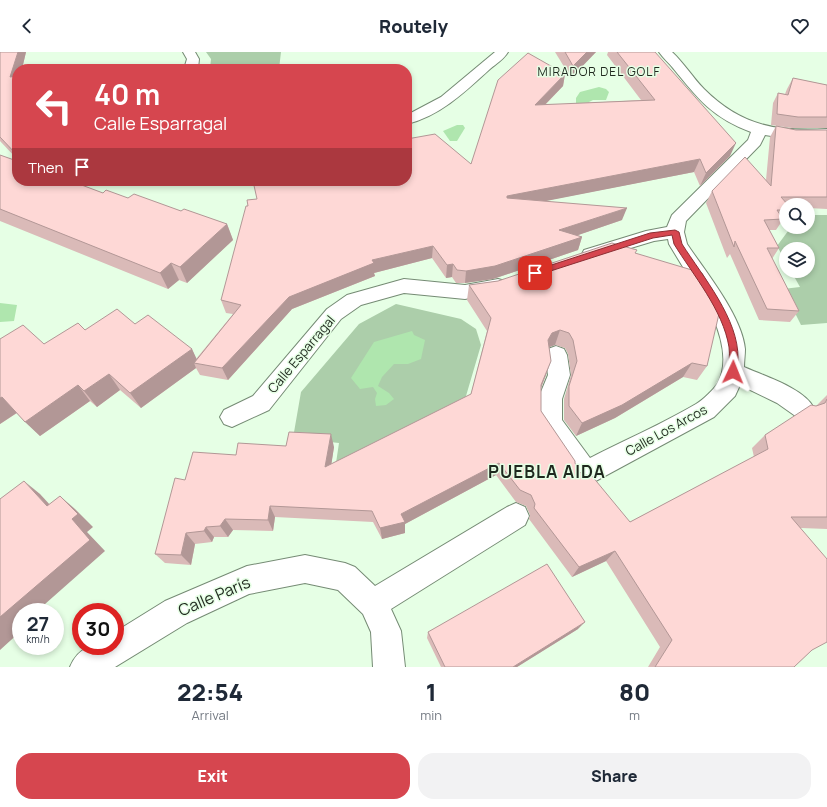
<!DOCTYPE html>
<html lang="en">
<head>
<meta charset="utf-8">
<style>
	body { margin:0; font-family:Manrope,sans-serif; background:#f2f2f3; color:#1f2937; height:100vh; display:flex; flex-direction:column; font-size:15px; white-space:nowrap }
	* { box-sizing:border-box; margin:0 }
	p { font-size:13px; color:#747a83 }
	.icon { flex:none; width:22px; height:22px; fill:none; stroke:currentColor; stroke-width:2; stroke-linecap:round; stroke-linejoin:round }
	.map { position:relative; height:615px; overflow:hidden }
	.drawer { display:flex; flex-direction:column; background:#fff; flex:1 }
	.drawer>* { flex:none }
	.banner { position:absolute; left:12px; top:12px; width:400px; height:122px; border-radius:16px; box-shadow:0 2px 6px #0003; background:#d6464f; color:#fff; overflow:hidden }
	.tools { position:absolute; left:779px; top:146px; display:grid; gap:8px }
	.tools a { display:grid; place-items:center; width:36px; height:36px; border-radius:50%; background:#fff; box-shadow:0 2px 6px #0003; font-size:20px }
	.speed { position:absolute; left:12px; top:551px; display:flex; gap:8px; font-size:20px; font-weight:700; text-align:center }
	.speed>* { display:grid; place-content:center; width:52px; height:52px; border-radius:50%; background:#fff; box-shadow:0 2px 6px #0003; line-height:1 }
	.speed small { font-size:10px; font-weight:400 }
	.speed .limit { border:6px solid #d22; background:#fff; color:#111 }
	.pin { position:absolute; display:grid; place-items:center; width:34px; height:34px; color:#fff; margin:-17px; border-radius:8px; box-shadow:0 2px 6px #0006 }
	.me { position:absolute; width:44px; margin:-22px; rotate:2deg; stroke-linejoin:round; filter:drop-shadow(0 0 3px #0008) }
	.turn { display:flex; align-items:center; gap:14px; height:84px; padding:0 16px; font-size:18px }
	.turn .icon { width:52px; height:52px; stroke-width:2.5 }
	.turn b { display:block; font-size:28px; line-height:34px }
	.then { display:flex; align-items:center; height:38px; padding:0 16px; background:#0003; gap:8px; font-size:15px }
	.eta { display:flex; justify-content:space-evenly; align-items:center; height:68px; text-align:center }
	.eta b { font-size:24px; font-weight:800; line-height:28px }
	.primary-button { display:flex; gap:8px; margin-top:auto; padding:8px 16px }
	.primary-button a { flex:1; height:46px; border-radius:16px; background:#d6464f; color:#fff; font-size:16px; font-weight:800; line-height:46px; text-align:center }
	.primary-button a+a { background:#f2f2f3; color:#1f2937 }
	header { display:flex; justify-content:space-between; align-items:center; height:52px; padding:0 16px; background:#fff; font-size:18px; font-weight:800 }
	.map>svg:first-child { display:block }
	.green { fill:#acceaa }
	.water { fill:#afe6ae }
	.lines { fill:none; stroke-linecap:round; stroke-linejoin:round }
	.minor-casing { stroke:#758b74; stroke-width:2 }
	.minor { fill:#fff; fill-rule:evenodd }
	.wall { fill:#dabab8 }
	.shaded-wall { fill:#b29796 }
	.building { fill:#fed8d6; stroke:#b29796 }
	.route { fill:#d6464f; stroke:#8b2e33 }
	.labels { text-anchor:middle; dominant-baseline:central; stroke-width:3; stroke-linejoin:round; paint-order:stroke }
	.far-neighbourhood-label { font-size:12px; letter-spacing:1px; fill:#1f281e; stroke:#e6ffe5 }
	.street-label { font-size:13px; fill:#1f281e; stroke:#e6ffe5 }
	.near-street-label { font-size:16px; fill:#1f281e; stroke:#e6ffe5 }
	.district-label { font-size:17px; font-weight:bold; letter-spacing:1px; fill:#1f281e; stroke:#e6ffe5 }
</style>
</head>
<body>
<header><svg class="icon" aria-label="back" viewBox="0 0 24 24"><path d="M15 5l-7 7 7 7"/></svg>Routely<svg class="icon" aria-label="heart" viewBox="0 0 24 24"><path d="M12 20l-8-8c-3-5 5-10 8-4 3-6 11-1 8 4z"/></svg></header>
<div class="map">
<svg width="827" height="615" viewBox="0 0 827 615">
	<rect width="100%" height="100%" fill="#e6ffe5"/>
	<g class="green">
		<path d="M206,0H281L279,17H210L211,7Z"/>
		<path d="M808,163H827V271L801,273L783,237L800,235L791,219H808V197H786V210L777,194L791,175H808Z"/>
		<path d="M396,252L461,267L476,277L481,293L461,361L336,411L339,391L293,386L301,340L359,272Z"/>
	</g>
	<g class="water">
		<path d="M599,35L606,37L609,40L606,48H593L589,50V53H576V46L580,40Z"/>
		<path d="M457,73H463L465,76L457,89H450L443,79Z"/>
		<path d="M0,251L17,253L14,269L0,270Z"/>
		<path d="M412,279L414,283L425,288L421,307L408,312H394L382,325L378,334L389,341L394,347L386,353L376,354L375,347L377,341L373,335L360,337L351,326L374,290Z"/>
	</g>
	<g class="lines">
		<defs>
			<g id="minor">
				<path d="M183,0H195L199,7L198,17H184L187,7Z"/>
				<path d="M495,0H508C504,7 496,12 490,17C466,39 440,64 407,72V63L441,45Z"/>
				<path d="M659,0H672C684,11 693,26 704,37C741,74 777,80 827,77V87H790L765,83L760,93L686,169L684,180L687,192C705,219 742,264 745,297C745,303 744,309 744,315C764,324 804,336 814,356L810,363L802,366L794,363L777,351L740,333L735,344L714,365L592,431L583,435L574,431L570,423L571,421L538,371V347L548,323L545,303L548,297L556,294L564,297L567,303L570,323L562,347V368L590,406C625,388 662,372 696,352C703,348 714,337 718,331C729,310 721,283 712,263L669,192L668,187L654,189L591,208L584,206L582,202L584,198L646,179L667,175L672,163L748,88L751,80C713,66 698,47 673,16C669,11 663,6 659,0Z"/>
				<path d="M404,227L465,233L498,227L505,229L508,234L505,239L465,247L404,241L361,253L341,267L269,358L232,375L224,372L220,365L224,358L253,344L327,257L347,243Z"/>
				<path d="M516,451L525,455L529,464L525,473L391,557L401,579L405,615H373L371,580L363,562L338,538L305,531L249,542L187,571L115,615H70C80,592 93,594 115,594V580L165,549L247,514L305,503L345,511L355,515L375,534L507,455Z"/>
			</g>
		</defs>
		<use href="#minor" class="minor-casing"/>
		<use href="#minor" class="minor"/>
	</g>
	<g class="wall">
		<path d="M0,0H26L22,17H17V107L0,89Z"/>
		<path d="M555,0H596L571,26Z"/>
		<path d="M608,0H655L730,104L700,134L694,120L544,149L622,168L578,183L582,185L578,198L493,227L465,231H456L452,225L446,226L432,206L374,221L375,224L292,257L228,328L200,323L196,316L141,356L120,338L97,355L90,349L40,384L17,361L0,372V287L44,292L85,278L135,272L192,297L196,307L233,262L226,261L221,248L471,112L565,22L563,34L545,53L641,48L607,3Z"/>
		<path d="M793,26L827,33V76H792L771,73L773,51L778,41L785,42L787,37Z"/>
		<path d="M776,74L796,78H827V157L808,156V153H786V167L785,169H782L776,178H769L779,196L772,207L799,259L790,270L759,268L730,202L727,206L706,151L712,139L766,128L770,85Z"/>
		<path d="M0,103L103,141L128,146L181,159L227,172L233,188L187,231L179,228L168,237L0,169Z"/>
		<path d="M635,201L707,314L697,328L683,325L615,366L576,384L564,368V347L571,323L568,302L565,296L555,293L549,295L546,323L541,337V359L575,411L579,420L630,470L754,405L752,396L765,383L816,354L827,343V477L801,476L812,598L794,615H648L660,595L606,509L572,525L529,467L530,463L526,454L516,450L496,423L405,472V481L382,487L373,470L275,465L273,479L233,478L228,485H214L212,490L195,492L191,513L165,511L155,502L185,428L236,403L286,394L334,395L331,413L471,342L487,279L467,248L469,233L498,229Z"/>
		<path d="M578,577L517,615H441L427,586L428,580Z"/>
	</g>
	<g class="shaded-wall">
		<path d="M18,0H26L22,17H17V33L10,25Z"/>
		<path d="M587,0H596L571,26L573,14Z"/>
		<path d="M565,22L563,34L533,65L535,53Z"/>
		<path d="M736,91L730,104L700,134L706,121Z"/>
		<path d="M700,107L694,120L505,157L507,144Z"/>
		<path d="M627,156L622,168L555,191L559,178Z"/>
		<path d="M227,172L233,188L187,231L180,215Z"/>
		<path d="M582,185L578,198L493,227L465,231L466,219Z"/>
		<path d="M433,194L432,206L374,221L375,224L292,257L228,328L222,316L289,245L372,208Z"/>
		<path d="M171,211L179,228L168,237L160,221Z"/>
		<path d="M453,212L452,225L446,226L447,213Z"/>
		<path d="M560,278L555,293L547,296L548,288L552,281Z"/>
		<path d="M192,297L199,312L194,311L196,316L141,356L130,341Z"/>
		<path d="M551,309L546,323L536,347L541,333Z"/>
		<path d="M692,311L683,325L615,366L576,384L582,371Z"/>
		<path d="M109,322L120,338L97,355L84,339Z"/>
		<path d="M78,333L90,349L40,384L25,370Z"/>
		<path d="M2,345L18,360L0,372V346Z"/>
		<path d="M331,382L334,395L329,428L325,415Z"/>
		<path d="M499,411L496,423L405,472V481L382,487L380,476L401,462Z"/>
		<path d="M24,429L40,442L63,467L47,454Z"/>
		<path d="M60,444L75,457L93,475L87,480L105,499L36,560H21V573L18,576L21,579L0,598V565L72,467Z"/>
		<path d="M270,454L275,465L273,479L268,468Z"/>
		<path d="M225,467L233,478L228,485L220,474Z"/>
		<path d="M206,475L214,485L212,490L204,479Z"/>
		<path d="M186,481L195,492L191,513L181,503Z"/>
		<path d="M615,499L606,509L572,525L579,515Z"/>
		<path d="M585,570L578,577L517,615H513Z"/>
	</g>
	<g class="building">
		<path d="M0,0H18L10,25L17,24V103L0,85Z"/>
		<path d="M565,0H587L573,14Z"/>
		<path d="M617,0H655L736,91L706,121L700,107L507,144V146L627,156L559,178L582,185L495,214L466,219L457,218L453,212L447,213L433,194L372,208L374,211L289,245L222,316L194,311L241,253L221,248L246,154H248L247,148L257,147L253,129H407V87L435,82L471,112L498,28L528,1L565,22L535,53L655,48Z"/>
		<path d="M118,13L117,15L137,13V17H85Z"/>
		<path d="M793,26L827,33V65H798L777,62L778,41L788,43Z"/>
		<path d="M776,74L796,78H827V145H781L788,153H786V158H777L783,167L764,168L779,196H767L799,259L767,257L735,189L734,195L712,139L745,105L771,134Z"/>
		<path d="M0,103L17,109V129H71L103,141L106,138L128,146L134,142L181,159L184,157L227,172L180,215L171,211L160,221L0,157Z"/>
		<path d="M612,191L637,198L635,201L702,221L721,253L707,314L692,311L622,353L582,371L569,354V334L577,309L573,288L569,281L560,278L552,281L548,288L551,309L541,333V359L575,409V411L579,420L589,424H592L630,470L768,397L765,383L811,353L816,354L825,351L827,347V465H791L827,507V590L812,598L794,615H655L672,588L615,499L579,515L534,456L535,452L531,443L520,438L499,411L401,462L405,470L380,476L372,459L270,454L268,468L225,467L220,474L206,475L204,479L186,481L181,503L155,502L175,426L185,428L193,400L236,403L238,391L286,394L289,380L331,382L325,415L471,342L491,266L469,233L498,229Z"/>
		<path d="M117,257L135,272L148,263L192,297L130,341L109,322L84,339L78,333L25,370L2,345L0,346V287L23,273L44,292L78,271L85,278Z"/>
		<path d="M24,429L47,454L60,444L78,462L72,467L90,488L0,565V447Z"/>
		<path d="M547,512L585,570L513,615H445L428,580Z"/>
	</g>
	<path class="route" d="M675,178L679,180L682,192C703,225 739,267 738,307C738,312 739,318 736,322H730L728,320C729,312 730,303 729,295C723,258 693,223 674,192L672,183L653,186L535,224L531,221L533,219L650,181Z"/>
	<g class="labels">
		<g class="far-neighbourhood-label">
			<text x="599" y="19">MIRADOR DEL GOLF</text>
		</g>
		<g class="street-label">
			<text transform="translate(301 302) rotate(-50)">Calle Esparragal</text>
			<text transform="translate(666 378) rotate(-29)">Calle Los Arcos</text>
		</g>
		<g class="near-street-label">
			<text transform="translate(214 544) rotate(-23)">Calle París</text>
		</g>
		<g class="district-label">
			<text x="547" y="419">PUEBLA AIDA</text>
		</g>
	</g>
</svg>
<div class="tools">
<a><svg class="icon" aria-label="search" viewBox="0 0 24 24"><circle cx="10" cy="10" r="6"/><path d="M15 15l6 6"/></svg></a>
<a><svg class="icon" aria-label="layers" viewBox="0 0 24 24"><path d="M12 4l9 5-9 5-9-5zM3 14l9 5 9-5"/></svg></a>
</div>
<div class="speed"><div>27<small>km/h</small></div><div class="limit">30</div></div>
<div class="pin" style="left:535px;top:221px;background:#d93025"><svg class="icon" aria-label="arrive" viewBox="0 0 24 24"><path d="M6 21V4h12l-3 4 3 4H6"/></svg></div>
<svg class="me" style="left:733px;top:320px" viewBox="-20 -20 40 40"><path d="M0-17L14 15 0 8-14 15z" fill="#d6464f" stroke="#fff" stroke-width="4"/></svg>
<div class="banner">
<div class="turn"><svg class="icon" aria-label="left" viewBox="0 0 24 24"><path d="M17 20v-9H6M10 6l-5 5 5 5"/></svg><div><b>40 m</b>Calle Esparragal</div></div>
<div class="then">Then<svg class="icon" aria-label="arrive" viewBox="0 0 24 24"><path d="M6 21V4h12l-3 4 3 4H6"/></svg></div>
</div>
</div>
<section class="drawer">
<div class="eta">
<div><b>22:54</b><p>Arrival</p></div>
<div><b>1</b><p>min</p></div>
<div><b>80</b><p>m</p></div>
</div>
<div class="primary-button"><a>Exit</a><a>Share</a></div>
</section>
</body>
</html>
